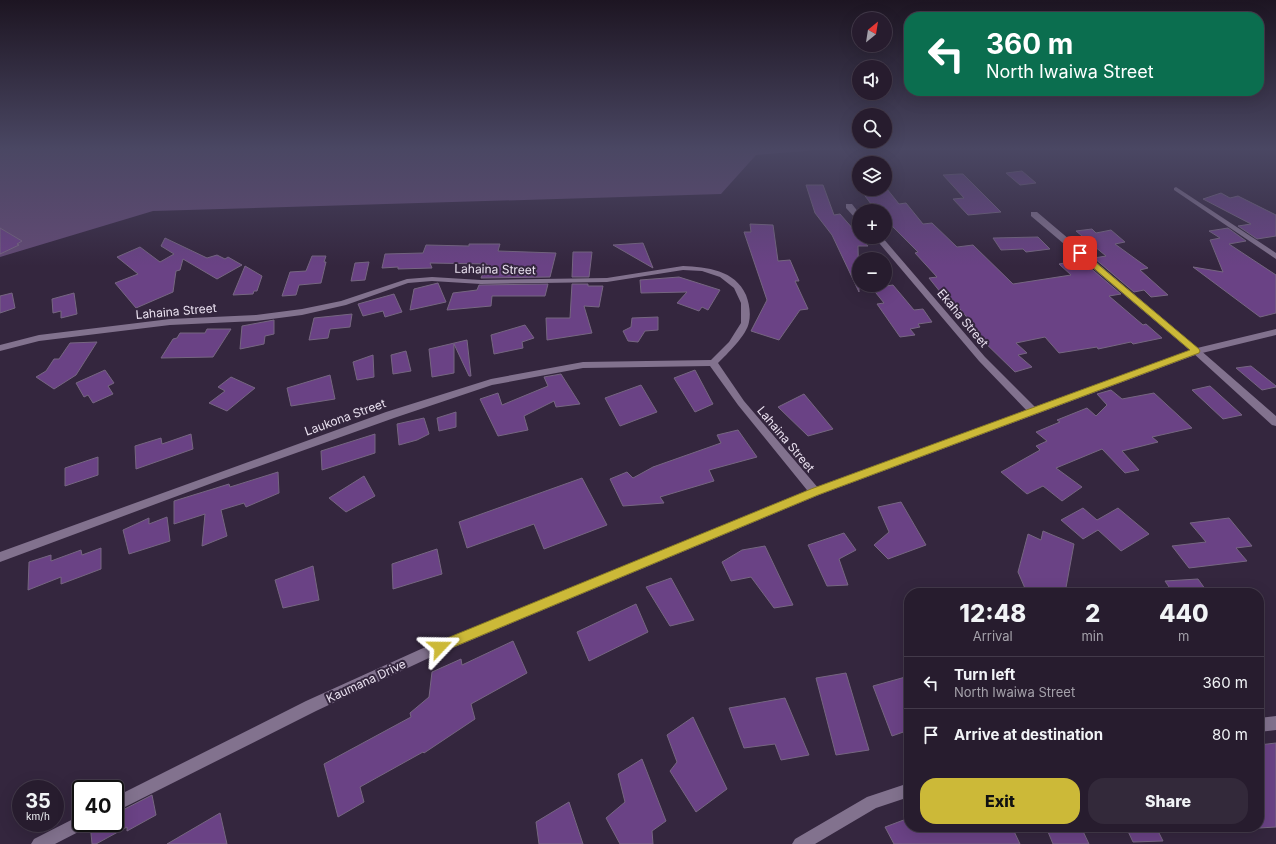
<!DOCTYPE html>
<html lang="en">
<head>
<meta charset="utf-8">
<style>
	body { margin:0; font-family:Inter,sans-serif; background:#33293a; color:#f1f3f6; height:100vh; display:flex; flex-direction:column; font-size:15px; white-space:nowrap }
	* { box-sizing:border-box; margin:0 }
	p { font-size:13px; color:#a4a1aa }
	.icon { flex:none; width:22px; height:22px; fill:none; stroke:currentColor; stroke-width:2; stroke-linecap:round; stroke-linejoin:round }
	.map { position:relative; flex:1; overflow:hidden }
	.panel { position:absolute; left:904px; top:588px; width:360px; height:244px; display:flex; flex-direction:column; background:#271c2e; border-radius:16px; box-shadow:0 4px 16px #0002,0 0 0 1px #433a4a }
	.panel>* { flex:none }
	.top-card { position:absolute; left:904px; top:12px; width:360px; height:84px; border-radius:16px; box-shadow:0 4px 16px #0002,0 0 0 1px #433a4a; background:#0b6e4f; color:#fff; overflow:hidden }
	.needle { width:26px; rotate:30deg }
	.fabs { position:absolute; left:852px; top:12px; display:grid; gap:8px }
	.fabs a { display:grid; place-items:center; width:40px; height:40px; border-radius:50%; background:#271c2e; box-shadow:0 4px 16px #0002,0 0 0 1px #433a4a; font-size:20px }
	.speed { position:absolute; left:12px; top:780px; display:flex; gap:8px; font-size:20px; font-weight:700; text-align:center }
	.speed>* { display:grid; place-content:center; width:52px; height:52px; border-radius:50%; background:#271c2e; box-shadow:0 4px 16px #0002,0 0 0 1px #433a4a; line-height:1 }
	.speed small { font-size:10px; font-weight:400 }
	.speed .limit { border:2px solid #111; border-radius:6px; background:#fff; color:#111 }
	.pin { position:absolute; display:grid; place-items:center; width:34px; height:34px; color:#fff; margin:-17px; border-radius:8px; box-shadow:0 2px 6px #0006 }
	.me { position:absolute; width:44px; margin:-22px; rotate:67deg; stroke-linejoin:round; filter:drop-shadow(0 0 3px #0008) }
	.turn { display:flex; align-items:center; gap:14px; height:84px; padding:0 16px; font-size:18px }
	.turn .icon { width:52px; height:52px; stroke-width:2.5 }
	.turn b { display:block; font-size:28px; line-height:34px }
	.eta { display:flex; justify-content:space-evenly; align-items:center; height:68px; text-align:center }
	.eta b { font-size:24px; font-weight:800; line-height:28px }
	.action { display:flex; gap:8px; margin-top:auto; padding:8px 16px }
	.action a { flex:1; height:46px; border-radius:16px; background:#ccb938; color:#111; font-size:16px; font-weight:800; line-height:46px; text-align:center }
	.action a+a { background:#33293a; color:#f1f3f6 }
	ul { padding:0; list-style:none }
	li { display:flex; align-items:center; gap:12px; height:52px; padding:0 16px; border-top:1px solid #433a4a }
	li div { flex:1 }
	li b { display:block; font-size:15px }
	li em { font-style:normal }
	.map>svg:first-child { display:block }
	.green { fill:#634a75 }
	.building { fill:#6a4285; stroke:#766681 }
	.lines { fill:none; stroke-linecap:round; stroke-linejoin:round }
	.street { fill:#82728e; fill-rule:evenodd }
	.secondary { fill:#82728e; fill-rule:evenodd }
	.route { fill:#ccb938; stroke:#857824 }
	.labels { text-anchor:middle; dominant-baseline:central; stroke-width:4; stroke-linejoin:round; paint-order:stroke }
	.street-label { font-size:12px; fill:#e9e0ef; stroke:#34263e }
</style>
</head>
<body>
<div class="map">
<svg width="1276" height="844" viewBox="0 0 1276 844">
	<rect width="100%" height="100%" fill="#34263e"/>
	<path class="green" d="M0,148H840L756,155L721,194L153,211L0,257Z"/>
	<g class="building">
		<path d="M1022,171L1036,183L1020,185L1006,173Z"/>
		<path d="M960,174H963L1001,212L968,215L953,199L964,198L943,175Z"/>
		<path d="M806,185H823L834,215L840,214L868,246H858L859,292L832,235L815,213Z"/>
		<path d="M860,189H887L899,204L906,203L923,224L932,223L957,247L973,245L1013,284L1071,275L1059,264L1081,260L1121,294L1109,296L1143,325L1146,324L1162,338L1133,344L1131,342L1098,349L1097,347L1059,353L1045,337L1016,343L1027,353L1018,355L1032,367L1015,372L975,333L979,332L951,298H945L929,278L937,277L915,253L918,252L892,226L885,217V211H880L874,203L871,204Z"/>
		<path d="M1221,193L1230,198L1238,196L1276,215V236L1257,239L1238,226L1251,224L1203,199Z"/>
		<path d="M750,224L773,225L778,261L790,260L799,281H795L808,309L800,310L779,340L751,331L767,300L744,232H751Z"/>
		<path d="M0,228L22,241L17,244L19,245L0,254Z"/>
		<path d="M1228,228L1246,241L1229,244L1276,275V313L1260,317L1193,267L1223,272L1210,240L1220,238L1209,231Z"/>
		<path d="M1092,229L1096,233L1111,230L1125,242L1115,244L1148,268L1140,270L1168,295L1151,297L1144,290L1134,292L1094,258L1106,256L1076,231Z"/>
		<path d="M1038,237L1050,249L1026,252L1023,249L1001,250L993,238Z"/>
		<path d="M165,238L207,258L217,255L225,259L228,257L242,265L217,279L183,259L180,270L176,271L173,292L136,308L115,283L138,274L117,257L140,247L160,262L174,254L161,246Z"/>
		<path d="M643,243L653,268L613,245Z"/>
		<path d="M469,244H500L498,251L556,253L550,277L481,278L487,264L430,263L432,268L398,269V267L382,268L385,254L423,253L426,245L469,246Z"/>
		<path d="M573,252H592L589,277H572Z"/>
		<path d="M312,256H326L324,262H326L321,283L299,285L296,295L282,296L290,272L306,271Z"/>
		<path d="M369,262L365,280L351,281L355,263Z"/>
		<path d="M245,266L262,276L257,291H254L253,294L233,295Z"/>
		<path d="M679,277L720,290L708,310L702,307L699,311L677,303L687,292L641,293L640,280Z"/>
		<path d="M438,283L446,302L410,310L414,289Z"/>
		<path d="M548,284L545,296H492L491,306L447,310L453,293L477,290L479,285Z"/>
		<path d="M572,284H588V286H603L599,307L584,306L592,333L547,340L546,318H570Z"/>
		<path d="M893,285L914,310L923,309L932,322L918,324L920,327L910,329L915,335L900,337L877,304L884,303L872,288Z"/>
		<path d="M12,293L15,308L0,313V296Z"/>
		<path d="M74,293L77,314L61,318V311L53,313L52,299Z"/>
		<path d="M394,294L402,312L385,317L383,311L363,316L358,304Z"/>
		<path d="M352,314L350,327L330,329L328,338L309,340L314,318Z"/>
		<path d="M658,317V330L645,331L638,342L628,341L623,331L631,327L632,318Z"/>
		<path d="M274,320V334L265,336L264,344L240,349L242,326Z"/>
		<path d="M525,325L534,338L522,342L523,348L494,354L491,335Z"/>
		<path d="M207,329H231L213,357L161,358L173,339L177,338L180,333H205Z"/>
		<path d="M467,340L471,376H469L454,344V373L432,377L429,349Z"/>
		<path d="M97,342L76,375L54,389L36,377L46,371L54,359H59L70,343Z"/>
		<path d="M406,351L411,371L393,374L391,355Z"/>
		<path d="M373,355L374,377L357,380L353,362Z"/>
		<path d="M1251,366L1276,386V387L1262,390L1236,368Z"/>
		<path d="M105,370L114,383L108,386L113,394L93,403L88,395L84,397L76,383Z"/>
		<path d="M695,370L713,404L695,412L674,378Z"/>
		<path d="M561,374L580,404L556,407L554,401L524,416L528,430L498,436L480,399L498,393L502,405L548,386L544,377Z"/>
		<path d="M330,375L335,399L291,406L287,388Z"/>
		<path d="M231,377L255,388L227,411L209,403L225,391L218,387Z"/>
		<path d="M641,385L657,412L620,426L605,398Z"/>
		<path d="M1210,386L1242,415L1223,419L1192,390Z"/>
		<path d="M1111,390L1122,399L1154,393L1192,428L1152,437L1158,442L1122,451L1139,470L1125,473L1102,449L1056,468L1082,487L1062,501L1043,486L1027,494L1001,472L1040,450L1036,446L1047,441L1036,432L1060,422L1057,420L1087,408L1096,416L1107,405L1097,394Z"/>
		<path d="M804,394L833,429L808,436L778,407Z"/>
		<path d="M456,412V427L439,431L437,418Z"/>
		<path d="M424,418L429,434L417,440L399,445L397,424Z"/>
		<path d="M738,430L757,457L709,470L714,481L660,497L664,503L623,506L610,479L627,472L633,478L653,467L721,443L717,435Z"/>
		<path d="M191,434L193,449L136,469L135,446L161,438L162,444Z"/>
		<path d="M375,434V453L322,470L321,451Z"/>
		<path d="M98,457V475L65,486V468Z"/>
		<path d="M278,472L279,493L246,507L244,503L221,510L227,536L202,546L205,514L174,524V501L229,484L230,487Z"/>
		<path d="M364,476L375,496L346,512L329,498Z"/>
		<path d="M582,478L607,525L544,549L534,524L467,548L459,522Z"/>
		<path d="M901,502L926,545L888,559L874,545L889,532L878,507Z"/>
		<path d="M1083,508L1097,520L1118,508L1149,534L1121,551L1098,530L1083,539L1061,520Z"/>
		<path d="M167,517L170,541L129,554L123,530L149,518V524Z"/>
		<path d="M1229,518L1252,546L1236,548L1247,561L1189,568L1172,546L1206,542L1190,523Z"/>
		<path d="M1043,531L1074,544L1065,593H1027L1018,572L1028,534L1041,540Z"/>
		<path d="M844,533L856,550L839,559L848,585L827,586L808,545Z"/>
		<path d="M765,546L793,605L774,608L751,577L731,581L722,562L742,550Z"/>
		<path d="M101,548V569L61,584V577L28,590L29,562L51,555V561L81,550L82,555Z"/>
		<path d="M437,549L442,574L393,589L392,564Z"/>
		<path d="M313,566L319,600L283,608L275,580Z"/>
		<path d="M671,578L694,620L670,626L646,587Z"/>
		<path d="M1198,579L1208,593H1173L1165,581Z"/>
		<path d="M636,604L648,632L589,661L577,632Z"/>
		<path d="M513,641L527,673L471,704L475,719L424,753L423,752L360,787L364,802L338,817L324,764L411,717L410,713L429,697L432,672L461,659L462,665Z"/>
		<path d="M846,673L869,750L836,755L816,678Z"/>
		<path d="M909,676V730L892,736L873,686Z"/>
		<path d="M785,698L809,755L781,760L775,744L744,748L729,708Z"/>
		<path d="M693,717L727,789L696,812L670,771L677,762L667,735Z"/>
		<path d="M1276,743V827L1259,828V745Z"/>
		<path d="M642,759L666,821L652,831L653,844H620L606,818L625,802L618,774Z"/>
		<path d="M152,795L156,815L127,831V827L96,844H92L90,823H115V814Z"/>
		<path d="M569,802L583,844H539L536,822Z"/>
		<path d="M220,813L227,844H167Z"/>
		<path d="M909,818V827H1001L1003,830L1012,827L1020,844H894L885,827Z"/>
		<path d="M1046,827H1081L1089,844H1053Z"/>
		<path d="M1126,827H1156L1163,841L1133,842Z"/>
	</g>
	<g class="lines">
		<g class="street">
			<path d="M1176,187L1276,253V259L1174,190V188Z"/>
			<path d="M846,204H852L859,213V219H856L846,208Z"/>
			<path d="M1031,212H1037L1199,349L1276,416V426L1272,425L1193,353L1031,216Z"/>
			<path d="M874,237H882L985,357L1036,408L1038,411L1036,414H1030L979,361Z"/>
			<path d="M683,266C707,267 735,270 746,295C749,303 751,313 749,322C747,335 727,354 718,363L744,401L819,489L820,492L819,495L815,496L811,495L738,405L710,366L583,368L492,385L394,418L223,479L0,562V552L386,412L491,379L583,362L711,360L729,342L741,323V303L734,288L720,277L702,271L683,270L607,282L481,284L432,281L408,283L346,305L302,315L256,321L170,325L39,341L0,351V345L39,335L170,319L256,315L302,309L341,301L407,279L432,277L481,280L607,278Z"/>
			<path d="M1276,716V730L1259,732V718Z"/>
			<path d="M909,783V797L876,808L815,844H792L795,839L867,797Z"/>
		</g>
		<g class="secondary">
			<path d="M1276,329V335L1198,354L819,495L431,657L316,711L115,812V797L306,701L421,649L811,489L1193,349Z"/>
			<path d="M81,815V823H89L86,828L55,844H31L34,839Z"/>
		</g>
	</g>
	<linearGradient id="sky" x2="0" y2="1"><stop stop-color="#1d1522"/><stop offset="0.56" stop-color="#4a4763"/><stop offset="1" stop-color="#4a4763" stop-opacity="0"/></linearGradient>
	<rect width="1276" height="266" fill="url(#sky)"/>
	<path class="route" d="M1077,251H1082L1199,349L1200,351L1199,353L818,495L444,651L440,653L435,651L434,647L435,643L811,489L1190,350L1077,254Z"/>
	<g class="labels">
		<g class="street-label">
			<text transform="translate(495 269) rotate(1)">Lahaina Street</text>
			<text transform="translate(176 311) rotate(-5)">Lahaina Street</text>
			<text transform="translate(963 318) rotate(50)">Ekaha Street</text>
			<text transform="translate(345 417) rotate(-20)">Laukona Street</text>
			<text transform="translate(786 439) rotate(50)">Lahaina Street</text>
			<text transform="translate(366 681) rotate(-25)">Kaumana Drive</text>
		</g>
	</g>
</svg>
<div class="fabs">
<a><svg class="needle" viewBox="-14 -14 28 28"><path d="M0-13l5 13h-10z" fill="#e53935"/><path d="M0 13l5-13h-10z" fill="#a4a1aa"/></svg></a>
<a><svg class="icon" aria-label="sound" viewBox="0 0 24 24"><path d="M4 9h4l5-4v14l-5-4H4zM17 9q2 3 0 6"/></svg></a>
<a><svg class="icon" aria-label="search" viewBox="0 0 24 24"><circle cx="10" cy="10" r="6"/><path d="M15 15l6 6"/></svg></a>
<a><svg class="icon" aria-label="layers" viewBox="0 0 24 24"><path d="M12 4l9 5-9 5-9-5zM3 14l9 5 9-5"/></svg></a>
<a>+</a>
<a>−</a>
</div>
<div class="speed"><div>35<small>km/h</small></div><div class="limit">40</div></div>
<div class="pin" style="left:1080px;top:253px;background:#d93025"><svg class="icon" aria-label="arrive" viewBox="0 0 24 24"><path d="M6 21V4h12l-3 4 3 4H6"/></svg></div>
<svg class="me" style="left:440px;top:647px" viewBox="-20 -20 40 40"><path d="M0-17L14 15 0 8-14 15z" fill="#ccb938" stroke="#fff" stroke-width="4"/></svg>
<div class="top-card">
<div class="turn"><svg class="icon" aria-label="left" viewBox="0 0 24 24"><path d="M17 20v-9H6M10 6l-5 5 5 5"/></svg><div><b>360 m</b>North Iwaiwa Street</div></div>
</div>
<section class="panel">
<div class="eta">
<div><b>12:48</b><p>Arrival</p></div>
<div><b>2</b><p>min</p></div>
<div><b>440</b><p>m</p></div>
</div>
<ul>
<li><svg class="icon" aria-label="left" viewBox="0 0 24 24"><path d="M17 20v-9H6M10 6l-5 5 5 5"/></svg><div><b>Turn left</b><p>North Iwaiwa Street</p></div><em>360 m</em></li>
<li><svg class="icon" aria-label="arrive" viewBox="0 0 24 24"><path d="M6 21V4h12l-3 4 3 4H6"/></svg><div><b>Arrive at destination</b></div><em>80 m</em></li>
</ul>
<div class="action"><a>Exit</a><a>Share</a></div>
</section>
</div>
</body>
</html>
